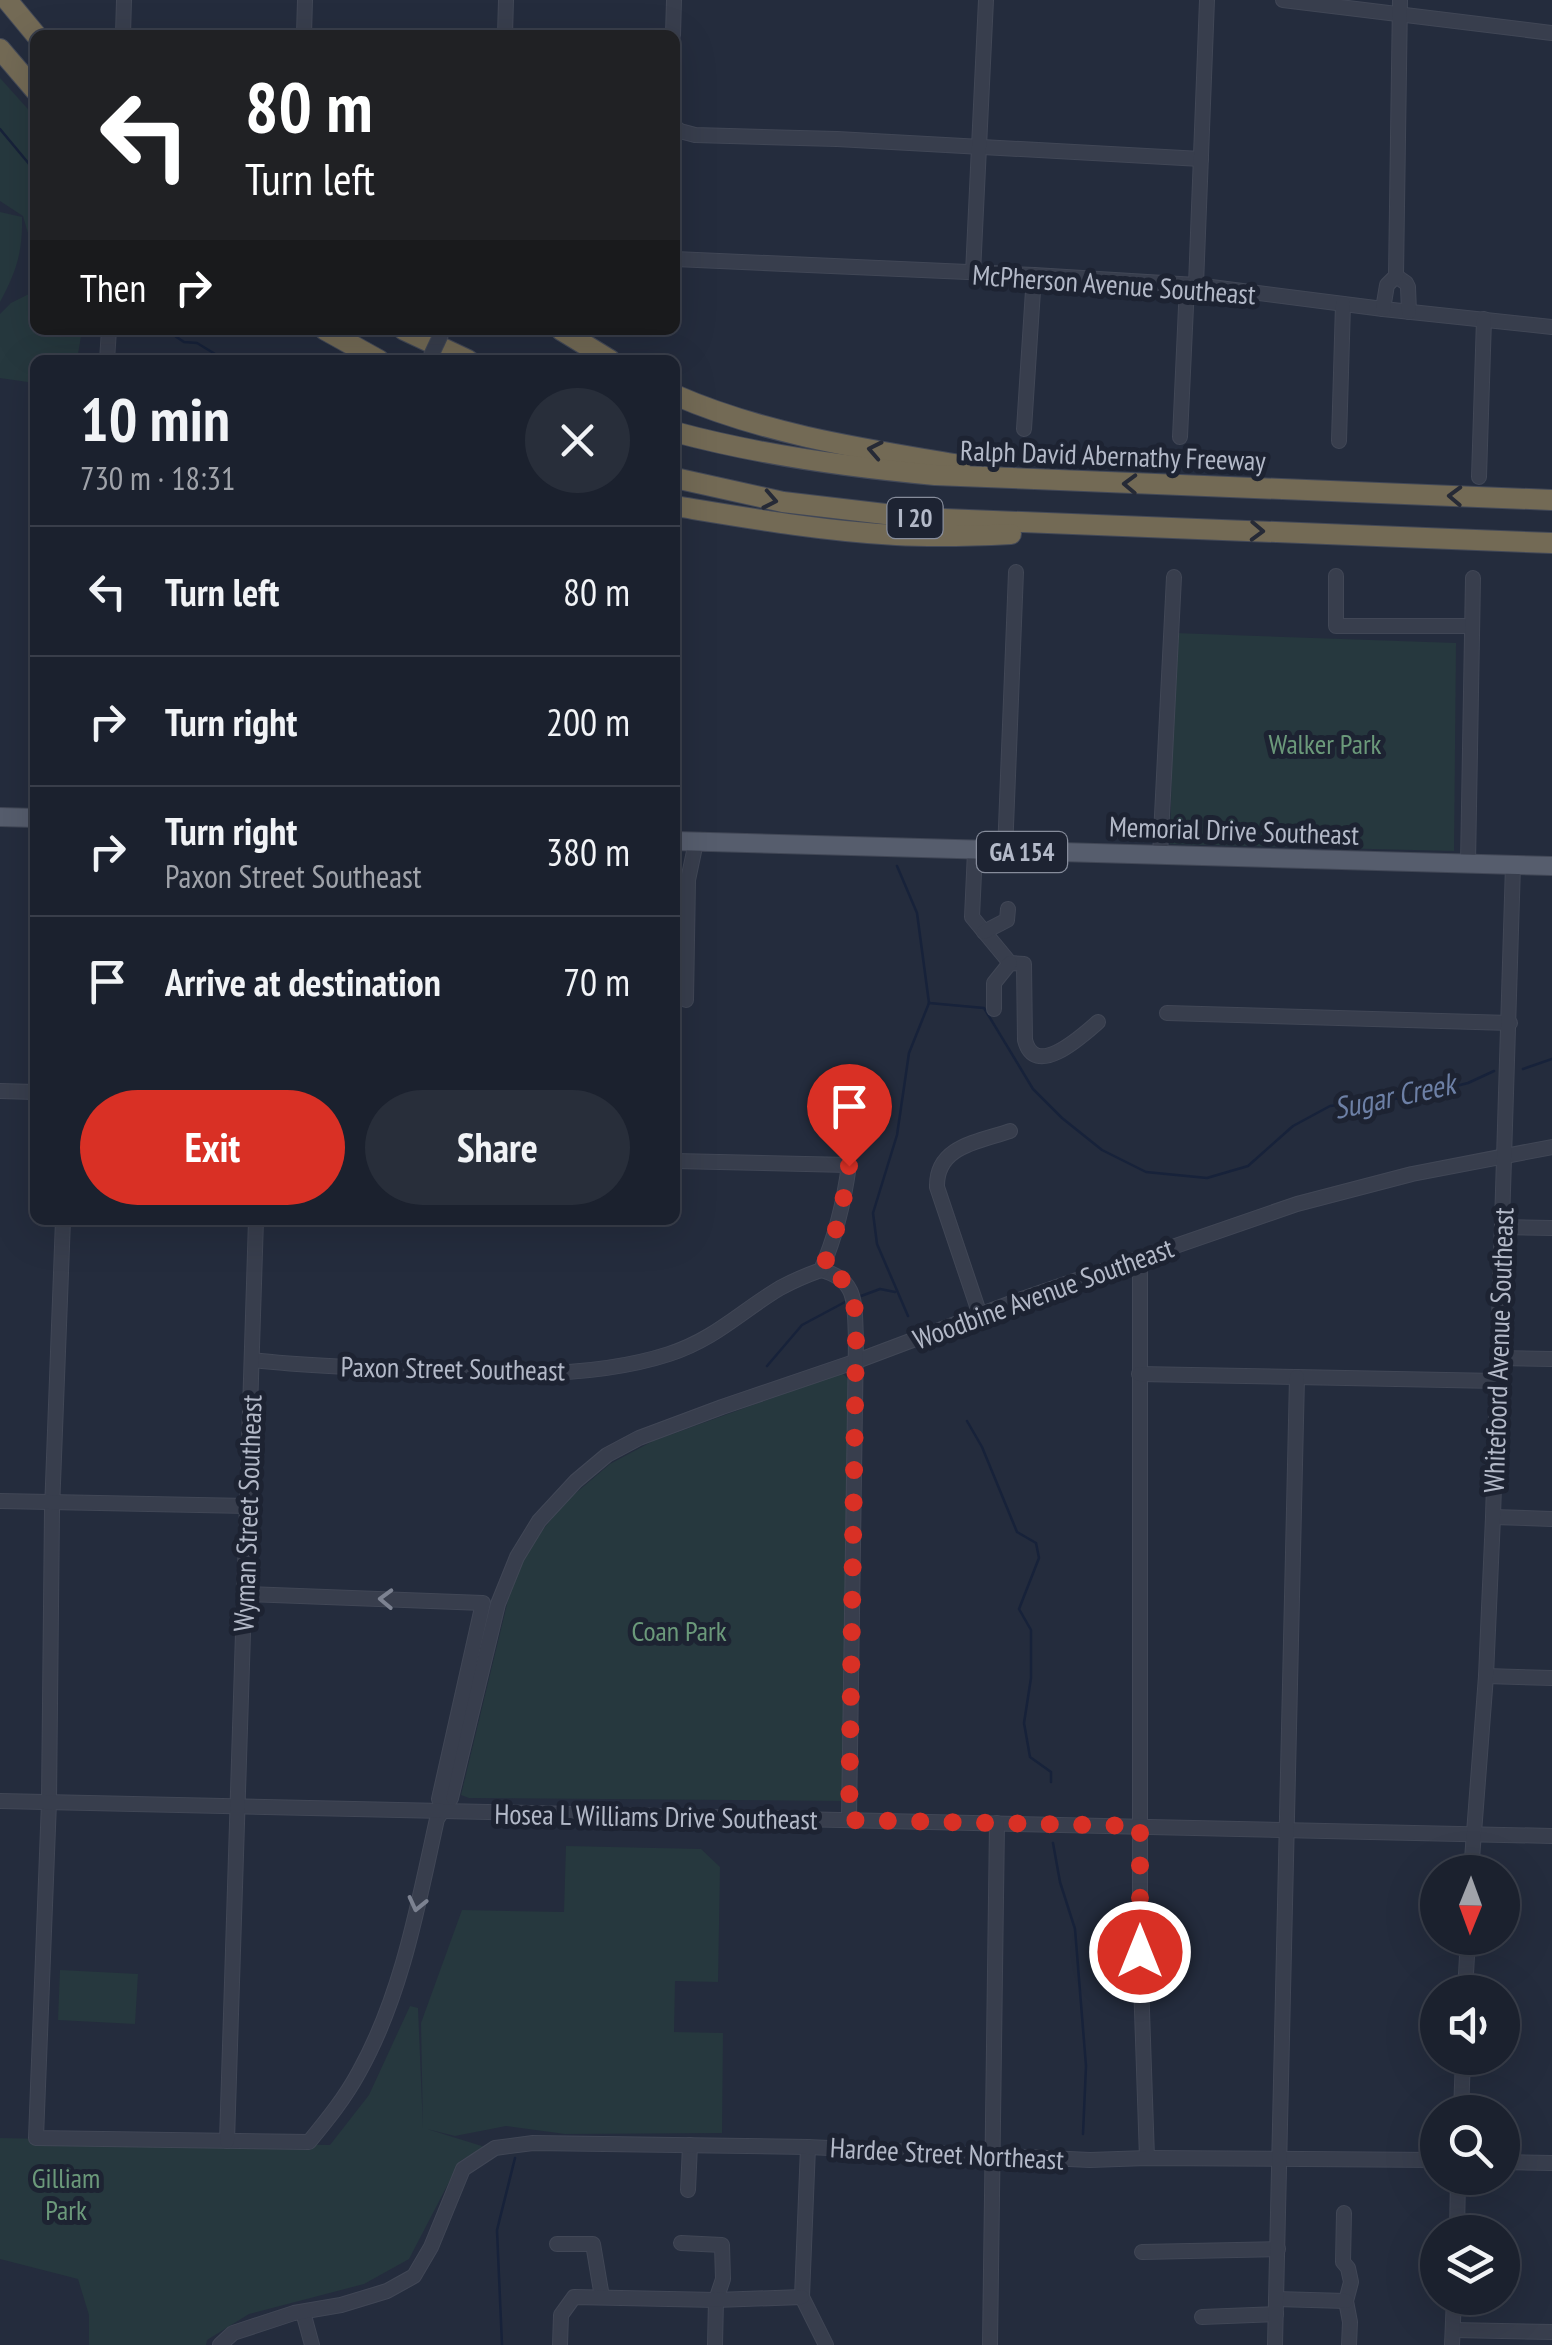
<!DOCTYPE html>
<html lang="en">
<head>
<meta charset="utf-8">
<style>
	body { margin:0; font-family:"PT Sans Narrow",sans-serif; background:#282e3a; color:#f1f3f6; height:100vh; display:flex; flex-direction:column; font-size:38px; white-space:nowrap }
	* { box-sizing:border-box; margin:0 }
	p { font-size:32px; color:#a0a3aa }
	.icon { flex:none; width:55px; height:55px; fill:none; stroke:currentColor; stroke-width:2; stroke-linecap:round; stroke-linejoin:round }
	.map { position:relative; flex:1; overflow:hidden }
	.sheet { position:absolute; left:30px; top:355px; width:650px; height:870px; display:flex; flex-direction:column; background:#1b212e; border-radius:15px; box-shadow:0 10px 40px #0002,0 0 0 2px #393e4a }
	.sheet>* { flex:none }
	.guide { position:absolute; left:30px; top:30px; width:650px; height:305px; border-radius:15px; box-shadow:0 10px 40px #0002,0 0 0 2px #393e4a; background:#202124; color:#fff; overflow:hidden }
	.needle { width:65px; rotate:181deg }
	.buttons { position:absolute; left:1420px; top:1855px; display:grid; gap:20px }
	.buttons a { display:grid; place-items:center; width:100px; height:100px; border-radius:50%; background:#1b212e; box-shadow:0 10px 40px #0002,0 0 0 2px #393e4a; font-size:50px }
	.pin { position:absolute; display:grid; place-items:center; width:85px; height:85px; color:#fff; margin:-102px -42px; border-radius:50% 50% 50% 0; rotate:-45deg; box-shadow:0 0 10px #0007 }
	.pin .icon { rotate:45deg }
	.me { position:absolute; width:110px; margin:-55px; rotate:0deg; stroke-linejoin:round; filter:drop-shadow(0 0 8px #0008) }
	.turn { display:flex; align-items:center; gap:35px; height:210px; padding:0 50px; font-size:45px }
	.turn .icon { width:130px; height:130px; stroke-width:2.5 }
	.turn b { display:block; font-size:70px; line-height:85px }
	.then { display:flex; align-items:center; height:95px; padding:0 50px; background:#0003; gap:20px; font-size:38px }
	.round { display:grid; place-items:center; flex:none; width:105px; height:105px; border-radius:52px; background:#282e3a }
	.overview { display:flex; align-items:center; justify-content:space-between; height:170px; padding:0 50px }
	h1 { font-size:60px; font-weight:700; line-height:75px }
	.button { display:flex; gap:20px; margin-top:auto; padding:20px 50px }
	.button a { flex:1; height:115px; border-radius:60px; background:#d93025; color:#fff; font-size:40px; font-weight:700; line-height:115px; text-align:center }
	.button a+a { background:#282e3a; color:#f1f3f6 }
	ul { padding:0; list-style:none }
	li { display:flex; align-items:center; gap:30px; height:130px; padding:0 50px; border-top:2px solid #393e4a }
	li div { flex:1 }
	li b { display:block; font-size:38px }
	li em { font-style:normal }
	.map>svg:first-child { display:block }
	.green { fill:#26383e }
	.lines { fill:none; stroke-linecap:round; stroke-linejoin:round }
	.stream { stroke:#17223a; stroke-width:2.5 }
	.minor-casing { stroke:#414756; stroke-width:16 }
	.major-casing { stroke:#414756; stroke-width:20 }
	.highway-casing { stroke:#434958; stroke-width:22 }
	.minor { stroke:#383e4d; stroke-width:14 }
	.major { stroke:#565d6d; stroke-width:18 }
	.highway { stroke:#736a55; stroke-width:20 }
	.minor-bridge-casing { stroke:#414756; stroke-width:16; stroke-linecap:butt }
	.minor-bridge { stroke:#383e4d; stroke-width:14 }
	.oneway { stroke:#262a36 }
	.oneway2 { stroke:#7c8291 }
	.route { stroke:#d93025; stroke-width:18; stroke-dasharray:0 32.4 }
	.labels { text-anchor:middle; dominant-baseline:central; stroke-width:10; stroke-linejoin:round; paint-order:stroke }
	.shield { fill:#1d2332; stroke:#868c9b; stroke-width:2.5 }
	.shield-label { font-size:25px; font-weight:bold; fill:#b3b9c8 }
	.street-label { font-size:28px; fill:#b3b9c8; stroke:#1d2332 }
	.park-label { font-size:28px; fill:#6b997a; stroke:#1d2332 }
	.water-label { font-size:30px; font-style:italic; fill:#6d80a6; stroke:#1d2332 }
</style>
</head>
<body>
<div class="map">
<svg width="1552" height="2345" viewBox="0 0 1552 2345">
	<rect width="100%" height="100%" fill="#242c3d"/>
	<g class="green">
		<path d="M0,78L35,117V257L23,216L0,201Z"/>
		<path d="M0,212L22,217C23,252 16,272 0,302Z"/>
		<path d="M35,291V330H82L77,360H35V383L0,378V314L11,303Z"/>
		<path d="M1175,633L1456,643L1454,851L1170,844Z"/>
		<path d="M842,1373L850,1381L845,1801L469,1798L461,1795L509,1596L523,1561L541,1532L564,1503L610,1464L653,1441Z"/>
		<path d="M566,1846L701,1849L720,1867L718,1982L675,1981L674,2032L723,2033L722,2133L565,2134L506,2126L455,2136L427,2129L485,2147L460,2161L409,2259L364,2284L249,2314L207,2340L206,2345H89V2315L78,2279L0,2259V2138L330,2145L369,2095L410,2006L418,2008L423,2129L421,2023L462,1910L564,1912Z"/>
		<path d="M60,1970L138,1974L135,2024L58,2020Z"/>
	</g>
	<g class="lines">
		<g class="stream">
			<path d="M0,129L35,171"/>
			<path d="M166,330L184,342L197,343L225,360"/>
			<path d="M897,866L917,913L929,1003L909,1053L897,1135L873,1213L877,1244L908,1316"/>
			<path d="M929,1003L984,1008L1033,1089L1062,1118L1102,1150L1146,1172L1207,1178L1248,1166L1293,1126L1330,1106L1412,1097L1468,1083L1494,1071"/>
			<path d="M1523,1069L1552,1059"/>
			<path d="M861,1296L880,1289L895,1292"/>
			<path d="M767,1366L802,1325L845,1302"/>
			<path d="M967,1421L982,1447L1017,1532L1036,1543L1039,1558L1019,1609L1031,1630V1678L1024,1723L1030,1757L1051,1772V1782"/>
			<path d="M1053,1843L1060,1882L1075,1929L1086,2066L1083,2134"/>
			<path d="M502,2345L497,2230L515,2158"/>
		</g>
		<defs>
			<g id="minor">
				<path d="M1283,0L1552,33"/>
				<path d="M123,35L124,0"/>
				<path d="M304,35L305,0"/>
				<path d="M505,35L506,0"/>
				<path d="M673,35L674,0"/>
				<path d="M675,127L680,131L695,135L837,139L1201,159"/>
				<path d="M675,259L1034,275L1196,285L1383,309L1552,327"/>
				<path d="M973,273L986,0"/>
				<path d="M1396,276L1406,283L1408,287L1409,312"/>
				<path d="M1196,285L1207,0"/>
				<path d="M1383,309L1387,285L1396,276L1400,0"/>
				<path d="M107,360L109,330"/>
				<path d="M1024,429L1034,275"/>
				<path d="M1180,437L1187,285"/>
				<path d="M1339,441L1343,304"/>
				<path d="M1479,477L1484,319"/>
				<path d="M1336,576V626H1472"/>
				<path d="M975,851L972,917L1010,963L1024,964L1025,1040C1035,1080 1083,1035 1098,1022"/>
				<path d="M1005,852L1016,572"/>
				<path d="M1160,855L1174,577"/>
				<path d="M1468,864L1473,578"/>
				<path d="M984,932L1007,920L1008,909"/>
				<path d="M686,1000L688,880L696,842"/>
				<path d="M994,1009V983L1010,963"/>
				<path d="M1167,1013L1510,1023"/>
				<path d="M0,1091L35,1092"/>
				<path d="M63,1220L52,1510L49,1802L36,2138L309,2142C327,2120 345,2098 359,2072C402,1995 418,1905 437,1819L451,1798L498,1604L517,1557L539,1521L576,1481L607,1455L639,1438L722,1407L857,1361L1019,1300L1297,1204L1412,1174L1552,1147"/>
				<path d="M1503,1227L1552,1228"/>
				<path d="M1140,1258V1952L1147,2158"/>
				<path d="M821,1270C859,1280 854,1305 856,1338L849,1820"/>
				<path d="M980,1315L937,1187C936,1146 978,1142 1010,1131"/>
				<path d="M1498,1358L1552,1359"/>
				<path d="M252,1360C295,1365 338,1366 381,1369C470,1374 583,1382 669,1354C715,1339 740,1312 780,1288C793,1281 807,1275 821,1270C836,1236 844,1202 849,1165L675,1161"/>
				<path d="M1139,1374L1497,1381"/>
				<path d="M0,1501L248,1506"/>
				<path d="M1493,1517L1552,1519"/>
				<path d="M245,1594L483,1603L439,1799L444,1811"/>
				<path d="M1486,1676L1552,1678"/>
				<path d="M0,1801L1552,1836"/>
				<path d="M1471,1872L1486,1676L1493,1517L1513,865"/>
				<path d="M1465,1992L1468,1938"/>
				<path d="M1461,2112L1463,2058"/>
				<path d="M227,2141L256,1220"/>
				<path d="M808,2147L802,2297L826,2345"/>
				<path d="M1502,2162L1552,2163"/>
				<path d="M688,2190L690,2145"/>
				<path d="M1344,2213L1343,2262L1348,2268L1351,2282L1346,2301L1350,2322L1349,2345"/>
				<path d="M1457,2232L1458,2178"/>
				<path d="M681,2243L722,2245L723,2279L716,2300L715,2345"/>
				<path d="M557,2244H593L602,2297"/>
				<path d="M1142,2252L1278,2249"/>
				<path d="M1276,2299L1346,2301"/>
				<path d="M303,2312L312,2345"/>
				<path d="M1202,2317L1276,2314"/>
				<path d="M1453,2330L1552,2332"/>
				<path d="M220,2345L233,2333L294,2313L341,2305L387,2291L414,2276L431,2247L463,2169L495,2148L533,2143L808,2147L1090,2160L1147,2158L1438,2160"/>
				<path d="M560,2345L561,2315L574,2297L716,2300L802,2297"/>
				<path d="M990,2345L997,1823"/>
				<path d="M1275,2345L1297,1377"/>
				<path d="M1452,2345L1454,2298"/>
			</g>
			<g id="major">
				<path d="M0,817L35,818"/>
				<path d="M675,841L1552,866"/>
			</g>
			<g id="highway">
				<path d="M7,0L36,35"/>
				<path d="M0,49L35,90"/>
				<path d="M325,330L379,360"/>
				<path d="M404,330L468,360"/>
				<path d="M561,330L610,360"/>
				<path d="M675,395C764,434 864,449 960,465"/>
				<path d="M675,432C760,455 847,467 935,475L1552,500"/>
				<path d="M675,478L783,502L919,518L1552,543"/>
				<path d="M675,506C748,518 822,531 896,535C934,537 972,536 1011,534"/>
			</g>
		</defs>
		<use href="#minor" class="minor-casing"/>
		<use href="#major" class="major-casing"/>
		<use href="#highway" class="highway-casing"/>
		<use href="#minor" class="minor"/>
		<use href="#major" class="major"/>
		<use href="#highway" class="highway"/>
		<defs>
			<path id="minor-bridge" d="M429,360L443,330"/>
		</defs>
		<use href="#minor-bridge" class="minor-bridge-casing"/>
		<use href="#minor-bridge" class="minor-bridge"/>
	</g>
	<defs><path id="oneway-chevron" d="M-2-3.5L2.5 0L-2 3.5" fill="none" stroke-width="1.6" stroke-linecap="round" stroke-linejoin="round" transform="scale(2.5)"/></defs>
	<g class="oneway">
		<use href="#oneway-chevron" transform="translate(875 450) rotate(-169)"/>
		<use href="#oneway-chevron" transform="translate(1130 484) rotate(-178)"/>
		<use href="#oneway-chevron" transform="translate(1455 496) rotate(-178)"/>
		<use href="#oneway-chevron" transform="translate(770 500) rotate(11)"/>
		<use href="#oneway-chevron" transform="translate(1257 531) rotate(2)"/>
	</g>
	<g class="oneway2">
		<use href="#oneway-chevron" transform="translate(386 1599) rotate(-178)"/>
		<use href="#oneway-chevron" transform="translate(417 1904) rotate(103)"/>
	</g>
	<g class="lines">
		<path class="route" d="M849,1166C844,1202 836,1236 822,1270C859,1280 854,1305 856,1338L849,1820L1140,1826V1952"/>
	</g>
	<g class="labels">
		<g class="shield">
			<rect x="887.5" y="498" width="55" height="40" rx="8"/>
			<rect x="977" y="832" width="90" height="40" rx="8"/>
		</g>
		<g class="shield-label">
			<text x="915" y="518">I 20</text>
			<text x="1022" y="852">GA 154</text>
		</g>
		<g class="street-label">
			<text transform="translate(1114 284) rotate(4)">McPherson Avenue Southeast</text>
			<text transform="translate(1113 455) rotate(2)">Ralph David Abernathy Freeway</text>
			<text transform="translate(1234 830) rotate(2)">Memorial Drive Southeast</text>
			<text transform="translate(1043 1293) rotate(-20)">Woodbine Avenue Southeast</text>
			<text transform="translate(1498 1350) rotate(-88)">Whitefoord Avenue Southeast</text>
			<text transform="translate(453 1368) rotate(1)">Paxon Street Southeast</text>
			<text transform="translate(247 1513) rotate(-88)">Wyman Street Southeast</text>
			<text transform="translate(656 1816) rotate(1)">Hosea L Williams Drive Southeast</text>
			<text transform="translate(947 2153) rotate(3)">Hardee Street Northeast</text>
		</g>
		<g class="park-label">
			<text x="1325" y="743">Walker Park</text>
			<text x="679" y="1630">Coan Park</text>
			<text x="66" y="2177">Gilliam<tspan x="66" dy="32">Park</tspan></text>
		</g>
		<g class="water-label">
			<text transform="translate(1394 1095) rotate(-12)">Sugar Creek</text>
		</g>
	</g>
</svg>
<div class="buttons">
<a><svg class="needle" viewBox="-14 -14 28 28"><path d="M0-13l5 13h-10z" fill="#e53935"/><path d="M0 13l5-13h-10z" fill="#a0a3aa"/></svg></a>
<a><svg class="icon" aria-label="sound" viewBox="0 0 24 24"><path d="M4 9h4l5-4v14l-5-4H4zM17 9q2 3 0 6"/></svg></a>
<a><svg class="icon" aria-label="search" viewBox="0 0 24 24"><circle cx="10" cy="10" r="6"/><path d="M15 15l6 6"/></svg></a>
<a><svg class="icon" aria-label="layers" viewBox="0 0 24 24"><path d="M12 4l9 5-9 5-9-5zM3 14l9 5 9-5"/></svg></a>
</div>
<div class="pin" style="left:849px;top:1166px;background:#d93025"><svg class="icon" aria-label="arrive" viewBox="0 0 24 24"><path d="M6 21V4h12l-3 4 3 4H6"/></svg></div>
<svg class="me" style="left:1140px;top:1952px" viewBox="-20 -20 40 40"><circle r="17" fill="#d93025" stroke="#fff" stroke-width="3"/><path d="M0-11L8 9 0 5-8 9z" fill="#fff"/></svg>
<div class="guide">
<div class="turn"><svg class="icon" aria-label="left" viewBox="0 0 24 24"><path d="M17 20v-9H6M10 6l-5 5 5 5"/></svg><div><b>80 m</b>Turn left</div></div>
<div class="then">Then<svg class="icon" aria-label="right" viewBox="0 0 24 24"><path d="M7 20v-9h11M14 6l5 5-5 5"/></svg></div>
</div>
<section class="sheet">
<div class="overview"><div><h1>10 min</h1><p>730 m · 18:31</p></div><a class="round"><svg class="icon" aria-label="close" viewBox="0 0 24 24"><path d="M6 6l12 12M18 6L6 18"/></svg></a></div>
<ul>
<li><svg class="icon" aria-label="left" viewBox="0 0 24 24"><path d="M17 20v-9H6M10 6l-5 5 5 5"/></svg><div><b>Turn left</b></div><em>80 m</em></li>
<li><svg class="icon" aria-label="right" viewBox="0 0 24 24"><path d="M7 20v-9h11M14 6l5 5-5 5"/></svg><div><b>Turn right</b></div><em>200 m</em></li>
<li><svg class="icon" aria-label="right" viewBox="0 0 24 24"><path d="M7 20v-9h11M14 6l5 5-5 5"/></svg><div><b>Turn right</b><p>Paxon Street Southeast</p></div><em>380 m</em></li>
<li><svg class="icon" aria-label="arrive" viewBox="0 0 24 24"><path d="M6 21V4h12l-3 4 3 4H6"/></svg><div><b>Arrive at destination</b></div><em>70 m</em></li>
</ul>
<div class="button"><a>Exit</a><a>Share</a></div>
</section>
</div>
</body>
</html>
